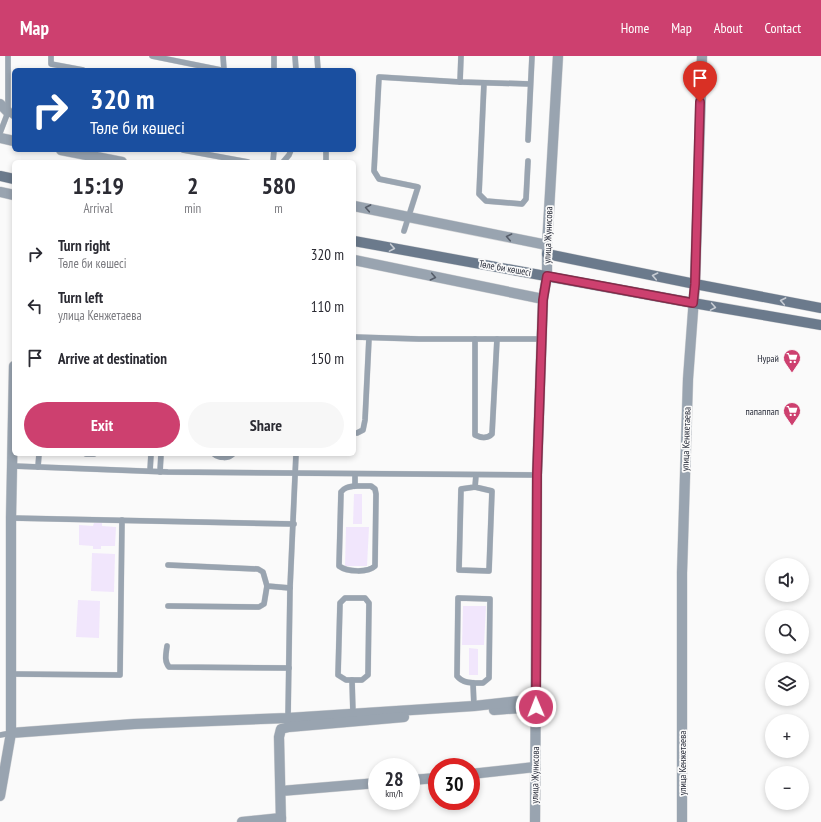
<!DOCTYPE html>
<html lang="en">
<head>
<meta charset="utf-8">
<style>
	body { margin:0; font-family:"PT Sans Narrow",sans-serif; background:#f7f7f7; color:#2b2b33; height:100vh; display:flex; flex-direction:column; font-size:15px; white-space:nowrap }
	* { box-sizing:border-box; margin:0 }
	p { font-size:13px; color:#7c7c81 }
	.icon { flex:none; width:22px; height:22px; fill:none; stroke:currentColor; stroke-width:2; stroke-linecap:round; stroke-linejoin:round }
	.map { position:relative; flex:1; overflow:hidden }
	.details { position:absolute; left:12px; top:104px; width:344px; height:296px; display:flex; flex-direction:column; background:#fff; border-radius:6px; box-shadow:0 2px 6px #0003 }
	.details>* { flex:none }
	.guide { position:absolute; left:12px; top:12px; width:344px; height:84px; border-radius:6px; box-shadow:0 2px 6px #0003; background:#1a4fa0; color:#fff; overflow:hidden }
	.fabs { position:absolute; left:765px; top:502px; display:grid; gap:8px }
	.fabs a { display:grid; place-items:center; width:44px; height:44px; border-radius:50%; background:#fff; box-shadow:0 2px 6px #0003; font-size:20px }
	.speed { position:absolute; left:368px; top:702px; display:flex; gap:8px; font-size:20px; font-weight:700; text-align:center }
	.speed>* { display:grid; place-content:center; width:52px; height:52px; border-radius:50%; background:#fff; box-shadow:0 2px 6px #0003; line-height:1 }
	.speed small { font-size:10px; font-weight:400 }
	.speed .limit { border:6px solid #d22; background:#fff; color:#111 }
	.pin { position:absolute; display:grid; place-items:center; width:34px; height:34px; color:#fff; margin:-41px -17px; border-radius:50% 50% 50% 0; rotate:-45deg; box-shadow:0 0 4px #0007 }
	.pin .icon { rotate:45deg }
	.me { position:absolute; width:44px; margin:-22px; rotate:359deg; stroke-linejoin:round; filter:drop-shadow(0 0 3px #0008) }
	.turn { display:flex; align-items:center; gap:14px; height:84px; padding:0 12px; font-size:18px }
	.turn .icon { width:52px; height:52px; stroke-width:2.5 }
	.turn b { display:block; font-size:28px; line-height:34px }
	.eta { display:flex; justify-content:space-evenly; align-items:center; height:68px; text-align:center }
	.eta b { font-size:24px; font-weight:700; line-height:28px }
	.primary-button { display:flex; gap:8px; margin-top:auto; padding:8px 12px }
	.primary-button a { flex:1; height:46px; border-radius:24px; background:#cd406f; color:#fff; font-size:16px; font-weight:700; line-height:46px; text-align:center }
	.primary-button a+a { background:#f7f7f7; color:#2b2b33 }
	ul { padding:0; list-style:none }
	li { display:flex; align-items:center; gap:12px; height:52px; padding:0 12px }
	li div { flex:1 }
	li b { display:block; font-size:15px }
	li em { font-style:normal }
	header { display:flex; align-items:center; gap:24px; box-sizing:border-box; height:56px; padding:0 20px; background:#cd406f; color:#fff }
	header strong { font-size:19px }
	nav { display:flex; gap:22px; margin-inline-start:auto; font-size:14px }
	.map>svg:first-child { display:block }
	.green { fill:#f1e6fc }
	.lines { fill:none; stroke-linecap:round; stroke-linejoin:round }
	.service-casing { stroke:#d4d5d7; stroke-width:6 }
	.minor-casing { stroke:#d4d5d7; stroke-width:11 }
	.secondary-casing { stroke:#d4d5d7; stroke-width:11 }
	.service { stroke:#99a4b0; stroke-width:5.5 }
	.minor { stroke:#99a4b0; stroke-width:10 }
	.secondary { stroke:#6b7a8c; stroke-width:10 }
	.oneway { stroke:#565d69 }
	.oneway2 { stroke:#c8cdd4 }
	.route-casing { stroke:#852a48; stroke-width:10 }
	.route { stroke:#cd406f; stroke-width:7 }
	.labels { text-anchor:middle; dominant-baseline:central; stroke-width:3.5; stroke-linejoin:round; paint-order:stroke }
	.street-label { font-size:10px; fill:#292d3a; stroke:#fafafa }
	.poi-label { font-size:10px; fill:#292d3a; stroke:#fafafa; text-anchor:end }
</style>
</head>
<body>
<header>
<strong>Map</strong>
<nav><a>Home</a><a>Map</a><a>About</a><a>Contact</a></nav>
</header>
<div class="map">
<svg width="821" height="766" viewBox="0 0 821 766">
	<rect width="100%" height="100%" fill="#fafafa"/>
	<g class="green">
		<path d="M354,438H362V468H353Z"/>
		<path d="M94,467H102V470L116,471L115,490H101V493H93V490L79,489V469L93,470Z"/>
		<path d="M346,471H369L367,510H345Z"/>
		<path d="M92,497L115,498L114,536L91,535Z"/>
		<path d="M78,544L100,545L99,582L76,581Z"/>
		<path d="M463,550H486L484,589H462Z"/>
		<path d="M469,592L478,593V619H469Z"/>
	</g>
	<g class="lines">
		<defs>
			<g id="service">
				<path d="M8,0V56L14,61"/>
				<path d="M51,0V8L83,14"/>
				<path d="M152,0L221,14"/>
				<path d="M223,0L224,14"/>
				<path d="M274,0V14"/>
				<path d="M295,0L296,14"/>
				<path d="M317,0L318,14"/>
				<path d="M461,0L460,26L530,28"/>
				<path d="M484,27L479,138L486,145L522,148L526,143L528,105"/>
				<path d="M0,77L8,56"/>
				<path d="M528,84L532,0"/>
				<path d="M183,94L248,106"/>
				<path d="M273,106L274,94"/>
				<path d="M283,106L289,99L291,94"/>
				<path d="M326,106V94"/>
				<path d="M404,175L418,131L379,123L374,115L379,21L460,26"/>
				<path d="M354,281L419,283H497"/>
				<path d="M475,283V379C481,382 487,383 492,378L497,283H542"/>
				<path d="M354,377H357L363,374L365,364L369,282"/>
				<path d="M86,398H94"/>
				<path d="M214,398C219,402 228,403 233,398"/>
				<path d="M13,410L168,416L537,419"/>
				<path d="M38,411L39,398"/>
				<path d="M150,415L151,398"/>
				<path d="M160,416L161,398"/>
				<path d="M355,430H371L375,433L376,438L375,510C368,517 347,516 339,510L341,436C345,431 349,431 355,430Z"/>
				<path d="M355,430V418"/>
				<path d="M475,431L492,435L489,515L459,514L461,433L475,431L476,419"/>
				<path d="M11,462L294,468"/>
				<path d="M168,509L258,513L263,516L267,530L290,532"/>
				<path d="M345,542H365L369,547L368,619L362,624H346L338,619L340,547Z"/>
				<path d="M458,542L490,543L489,622L483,627C474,627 463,628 457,620Z"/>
				<path d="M168,550L259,551L264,548L267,530"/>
				<path d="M167,590C166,598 164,605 169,611L289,612"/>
				<path d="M11,618L120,619L122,464"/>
				<path d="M352,624L353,658"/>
				<path d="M473,627L474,650"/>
				<path d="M288,662L290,532L296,398"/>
				<path d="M0,679L11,677"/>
			</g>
			<g id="minor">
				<path d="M0,48L8,56"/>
				<path d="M0,82L14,85"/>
				<path d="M61,94L122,106"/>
				<path d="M0,136L14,139"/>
				<path d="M354,150L547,189"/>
				<path d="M354,204L543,243"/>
				<path d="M494,654L536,651"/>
				<path d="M11,677V462L14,310"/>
				<path d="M471,718L535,711"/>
				<path d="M411,724L437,722"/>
				<path d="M281,735L377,727"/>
				<path d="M0,740L11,677L134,668L288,662L474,650L536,643"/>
				<path d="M242,766L281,762"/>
				<path d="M281,766L279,681L281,673L289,671L404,661"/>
				<path d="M535,766L537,419L543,243L547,220V189L558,0"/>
				<path d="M682,766V517L688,323L695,228L702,0"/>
			</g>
			<g id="secondary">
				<path d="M0,120L14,123"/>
				<path d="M354,185L693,247L821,269"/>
				<path d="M547,198L695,228L821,252"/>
			</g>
		</defs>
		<use href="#service" class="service-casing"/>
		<use href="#minor" class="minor-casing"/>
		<use href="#secondary" class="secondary-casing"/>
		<use href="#service" class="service"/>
		<use href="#minor" class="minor"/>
		<use href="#secondary" class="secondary"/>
	</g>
	<defs><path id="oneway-chevron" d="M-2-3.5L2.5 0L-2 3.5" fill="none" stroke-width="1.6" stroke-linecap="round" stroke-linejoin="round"/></defs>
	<g class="oneway">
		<use href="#oneway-chevron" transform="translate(368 152) rotate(-169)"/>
		<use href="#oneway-chevron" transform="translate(509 181) rotate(-168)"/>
		<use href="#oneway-chevron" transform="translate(433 221) rotate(12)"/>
	</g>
	<g class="oneway2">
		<use href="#oneway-chevron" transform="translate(392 192) rotate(10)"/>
		<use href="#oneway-chevron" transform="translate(655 220) rotate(-168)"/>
		<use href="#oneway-chevron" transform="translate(783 245) rotate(-169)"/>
		<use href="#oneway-chevron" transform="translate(713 251) rotate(10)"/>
	</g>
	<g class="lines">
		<defs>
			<path id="route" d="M536,651L537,419L543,244L547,220L693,247L695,228L700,46"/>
		</defs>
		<use href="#route" class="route-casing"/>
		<use href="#route" class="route"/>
	</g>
	<defs>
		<symbol id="supermarket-pin" viewBox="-11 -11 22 30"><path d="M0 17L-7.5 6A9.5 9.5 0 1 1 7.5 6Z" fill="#cd406f" stroke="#fafafa"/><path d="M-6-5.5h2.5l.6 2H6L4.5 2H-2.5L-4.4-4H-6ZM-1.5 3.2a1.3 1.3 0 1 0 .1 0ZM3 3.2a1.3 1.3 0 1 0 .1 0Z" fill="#fff"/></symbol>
	</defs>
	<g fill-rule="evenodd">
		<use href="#supermarket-pin" x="782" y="292" width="20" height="27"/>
		<use href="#supermarket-pin" x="782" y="345" width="20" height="27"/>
	</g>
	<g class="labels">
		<g class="street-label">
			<text transform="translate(548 179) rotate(-88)">улица Жунисова</text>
			<text transform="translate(505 212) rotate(10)">Төле би көшесі</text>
			<text transform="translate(686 383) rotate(-88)">улица Кенжетаева</text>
			<text transform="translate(682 707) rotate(-90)">улица Кенжетаева</text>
			<text transform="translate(535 719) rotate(-89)">улица Жунисова</text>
		</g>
		<g class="poi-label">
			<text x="779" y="302">Нурай</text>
			<text x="779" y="355">папаппап</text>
		</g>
	</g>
</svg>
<div class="fabs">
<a><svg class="icon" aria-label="sound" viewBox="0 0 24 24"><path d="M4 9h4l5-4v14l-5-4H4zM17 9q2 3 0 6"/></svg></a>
<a><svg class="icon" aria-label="search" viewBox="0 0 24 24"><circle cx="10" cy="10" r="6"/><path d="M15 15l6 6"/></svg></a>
<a><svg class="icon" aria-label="layers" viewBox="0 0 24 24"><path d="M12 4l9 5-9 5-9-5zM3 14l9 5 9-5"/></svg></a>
<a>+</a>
<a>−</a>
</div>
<div class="speed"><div>28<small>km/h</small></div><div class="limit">30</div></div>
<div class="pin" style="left:700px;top:46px;background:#d93025"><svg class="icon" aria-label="arrive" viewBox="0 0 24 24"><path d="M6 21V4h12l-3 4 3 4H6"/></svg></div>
<svg class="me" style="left:536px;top:651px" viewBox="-20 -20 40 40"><circle r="17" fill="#cd406f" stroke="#fff" stroke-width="3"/><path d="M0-11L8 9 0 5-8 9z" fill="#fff"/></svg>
<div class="guide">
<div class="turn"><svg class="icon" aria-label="right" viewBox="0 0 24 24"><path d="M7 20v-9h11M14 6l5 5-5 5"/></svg><div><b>320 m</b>Төле би көшесі</div></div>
</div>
<section class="details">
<div class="eta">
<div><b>15:19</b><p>Arrival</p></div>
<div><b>2</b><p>min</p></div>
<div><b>580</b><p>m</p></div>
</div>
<ul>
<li><svg class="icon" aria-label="right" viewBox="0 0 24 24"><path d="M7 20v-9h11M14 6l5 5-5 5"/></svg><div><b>Turn right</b><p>Төле би көшесі</p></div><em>320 m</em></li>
<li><svg class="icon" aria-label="left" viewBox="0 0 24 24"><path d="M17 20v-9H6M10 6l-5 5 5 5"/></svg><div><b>Turn left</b><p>улица Кенжетаева</p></div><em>110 m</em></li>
<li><svg class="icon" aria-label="arrive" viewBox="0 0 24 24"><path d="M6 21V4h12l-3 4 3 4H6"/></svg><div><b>Arrive at destination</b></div><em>150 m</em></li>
</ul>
<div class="primary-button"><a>Exit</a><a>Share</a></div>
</section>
</div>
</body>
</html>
